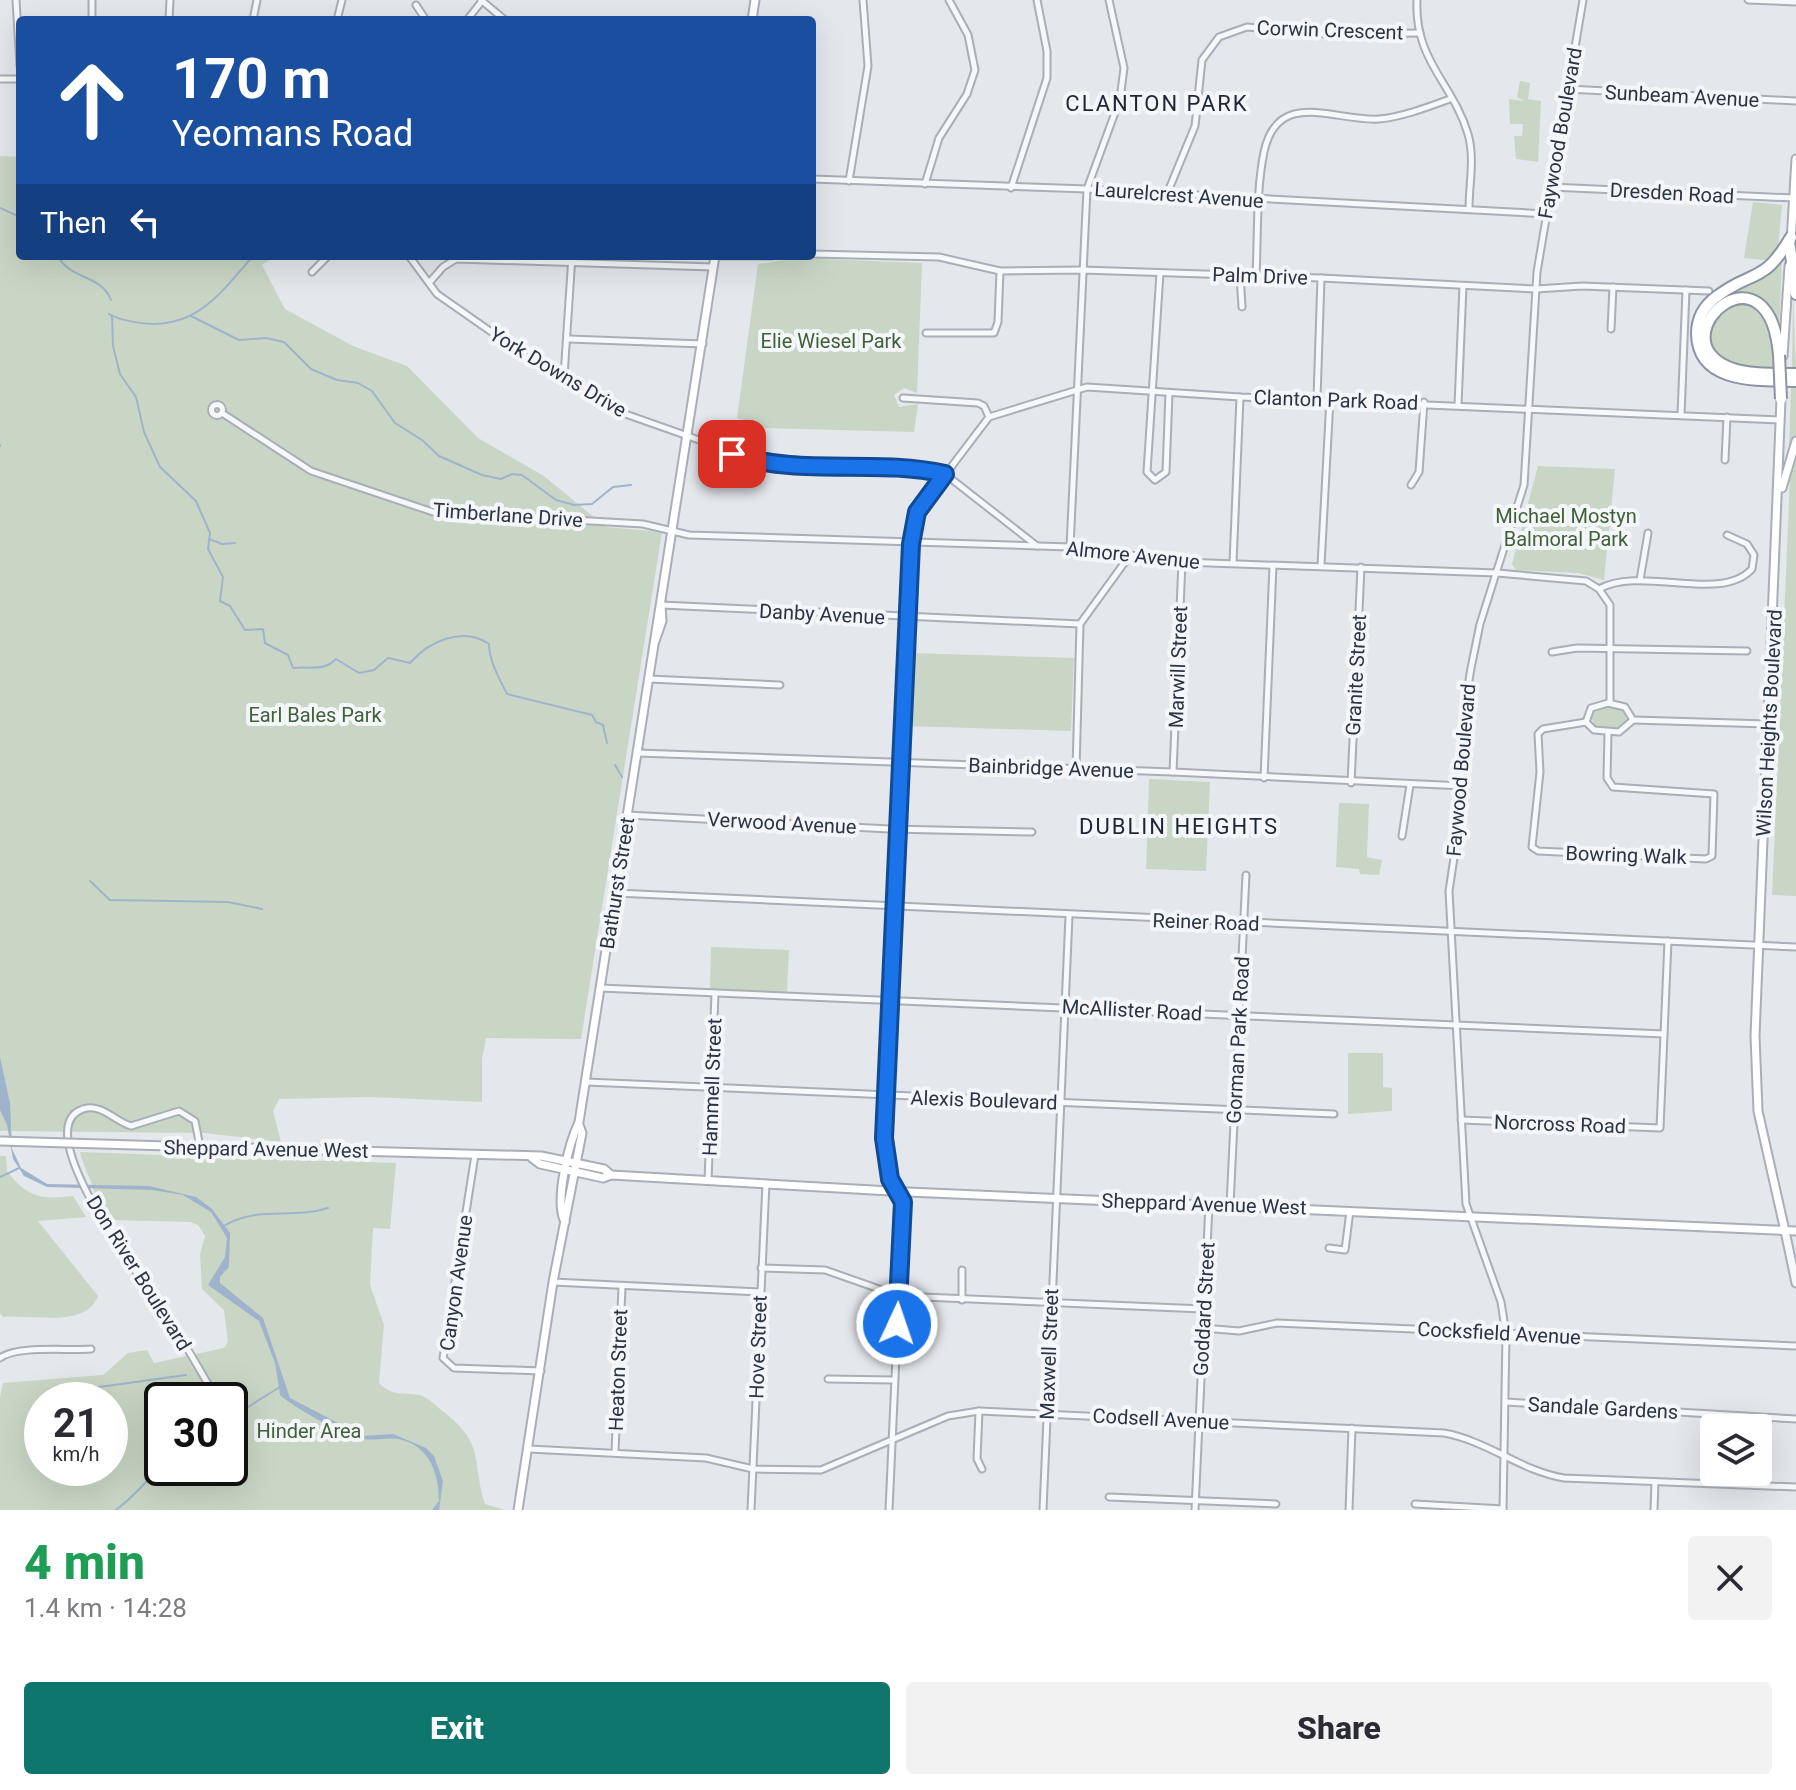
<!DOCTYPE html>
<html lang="en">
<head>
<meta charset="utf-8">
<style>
	body { margin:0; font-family:Roboto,sans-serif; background:#f2f2f3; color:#2b2b33; height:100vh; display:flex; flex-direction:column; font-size:30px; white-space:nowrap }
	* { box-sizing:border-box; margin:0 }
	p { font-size:26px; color:#7c7c81 }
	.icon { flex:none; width:44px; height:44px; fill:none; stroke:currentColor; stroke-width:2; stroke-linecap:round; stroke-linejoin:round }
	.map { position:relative; height:1510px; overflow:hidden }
	.drawer { display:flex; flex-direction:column; background:#fff; flex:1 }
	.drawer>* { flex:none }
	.hud { position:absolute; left:16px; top:16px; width:800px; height:244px; border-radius:8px; box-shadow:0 8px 32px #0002; background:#1a4fa0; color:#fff; overflow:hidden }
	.buttons { position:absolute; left:1700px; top:1414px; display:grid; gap:16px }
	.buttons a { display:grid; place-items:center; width:72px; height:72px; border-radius:8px; background:#fff; box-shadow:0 8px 32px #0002; font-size:40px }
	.speed { position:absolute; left:24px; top:1382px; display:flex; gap:16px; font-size:40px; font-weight:700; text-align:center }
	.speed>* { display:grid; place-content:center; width:104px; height:104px; border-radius:50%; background:#fff; box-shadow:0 8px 32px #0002; line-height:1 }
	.speed small { font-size:20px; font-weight:400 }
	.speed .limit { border:4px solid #111; border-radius:12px; background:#fff; color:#111 }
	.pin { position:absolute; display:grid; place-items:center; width:68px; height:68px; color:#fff; margin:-34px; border-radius:16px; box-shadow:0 4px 12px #0006 }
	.me { position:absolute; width:88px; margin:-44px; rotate:3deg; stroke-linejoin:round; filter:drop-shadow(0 0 6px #0008) }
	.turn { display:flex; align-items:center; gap:28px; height:168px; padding:0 24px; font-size:36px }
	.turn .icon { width:104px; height:104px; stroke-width:2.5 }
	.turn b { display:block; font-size:56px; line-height:68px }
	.then { display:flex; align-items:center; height:76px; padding:0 24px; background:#0003; gap:16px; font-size:30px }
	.round { display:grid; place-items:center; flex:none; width:84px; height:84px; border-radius:8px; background:#f2f2f3 }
	.summary { display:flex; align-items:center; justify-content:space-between; height:136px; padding:0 24px }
	h1 { font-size:48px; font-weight:800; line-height:60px; color:#1e9e55 }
	.cta { display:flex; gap:16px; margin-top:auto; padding:16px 24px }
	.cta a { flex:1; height:92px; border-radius:8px; background:#0f766e; color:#fff; font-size:32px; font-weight:800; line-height:92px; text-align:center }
	.cta a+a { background:#f2f2f3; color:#2b2b33 }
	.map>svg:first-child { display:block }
	.green { fill:#c9d6c5; fill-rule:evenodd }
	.water { fill:#9fb4cc }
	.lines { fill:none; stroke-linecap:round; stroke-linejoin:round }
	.stream { stroke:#9fb4cc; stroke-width:2 }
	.minor-casing { stroke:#a9aeb7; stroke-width:9 }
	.tertiary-casing { stroke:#a9aeb7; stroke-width:11 }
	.secondary-casing { stroke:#a9aeb7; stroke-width:11 }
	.motorway-casing { stroke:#8b94a3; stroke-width:14 }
	.minor { stroke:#f7f8fa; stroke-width:5 }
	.tertiary { stroke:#f7f8fa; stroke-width:7 }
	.secondary { stroke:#fff; stroke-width:7 }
	.motorway { stroke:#fff; stroke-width:10 }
	.secondary-bridge-casing { stroke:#a9aeb7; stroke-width:11; stroke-linecap:butt }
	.motorway-bridge-casing { stroke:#8b94a3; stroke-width:14; stroke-linecap:butt }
	.secondary-bridge { stroke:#fff; stroke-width:7 }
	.motorway-bridge { stroke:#fff; stroke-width:10 }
	.route-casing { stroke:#114b97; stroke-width:20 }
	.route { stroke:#1a73e8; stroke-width:14 }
	.labels { text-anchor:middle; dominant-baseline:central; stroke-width:8; stroke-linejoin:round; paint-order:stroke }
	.street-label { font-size:20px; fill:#2b3445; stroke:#f4f6f9 }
	.park-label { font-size:20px; fill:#3f6138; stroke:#f4f6f9 }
	.neighbourhood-label { font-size:22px; letter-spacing:2px; fill:#1d2536; stroke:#f4f6f9 }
</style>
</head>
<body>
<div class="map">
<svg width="1796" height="1510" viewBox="0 0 1796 1510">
	<rect width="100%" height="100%" fill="#e4e7ec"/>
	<g class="green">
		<path d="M1520,81L1530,83L1528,99L1541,101L1538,162L1516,159L1514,136H1522L1523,124H1510L1509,99L1524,101L1517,97Z"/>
		<path d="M0,156L20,157V256H275L262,265L285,309L353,346L407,366L478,438L544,476L606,527L662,532L581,1039L486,1038L482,1059V1102L370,1097L279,1099L273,1111L281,1142L205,1133L0,1131Z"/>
		<path d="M1753,202L1782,205L1778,248L1772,261L1744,258Z"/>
		<path d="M798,258L922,263L917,393L904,388L894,395L899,407L918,404L914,432L766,428L737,418L758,264Z"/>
		<path d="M1782,258L1779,330C1771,294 1753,308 1727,294L1772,272Z"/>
		<path d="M1793,294L1796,370H1792Z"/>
		<path d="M1736,302C1775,308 1775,335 1773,369C1757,368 1738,368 1723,360C1707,351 1704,323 1719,311C1724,307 1731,305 1736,302Z"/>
		<path d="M1791,384H1796V435L1789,450Z"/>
		<path d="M1796,460V896L1772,895L1790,479Z"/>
		<path d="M1538,466L1615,469L1604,580L1578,573L1516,570L1512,564Z"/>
		<path d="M909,653L1074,658L1071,731L907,726Z"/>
		<path d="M1607,707L1623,709L1628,723L1620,730L1596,728L1590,715L1596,709Z"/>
		<path d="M1149,779L1210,782L1206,871L1146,869Z"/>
		<path d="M1339,803L1369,804L1367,857L1382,860L1379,875L1360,874L1359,869L1336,867Z"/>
		<path d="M711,947L789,950L787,992L710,989Z"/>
		<path d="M1348,1053H1383V1087L1392,1088V1111L1348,1114Z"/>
		<path d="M80,1152L320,1161L348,1158L345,1161L396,1163L390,1229L373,1228L370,1285L384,1325L379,1383C393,1397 402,1392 419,1395C427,1396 437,1407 444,1412C486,1446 471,1459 485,1504L505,1510H0V1397L3,1383L103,1375L128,1353L147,1350L154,1363L224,1348L228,1342L224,1310L202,1289L200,1254L205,1236L198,1225L190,1222L112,1220L97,1205C96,1187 84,1170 80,1152ZM42,1400H110V1468H42ZM162,1400H230V1468H162Z"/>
		<path d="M0,1156H6L7,1171C26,1197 42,1200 73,1196L86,1217L38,1221L98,1296C86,1329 30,1314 3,1317L0,1313Z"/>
	</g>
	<path class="water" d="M0,1057L10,1103L12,1149L21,1168L47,1184L149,1186L196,1197L212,1209L230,1233L229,1267L220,1277V1283L263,1318L290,1398L363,1436L393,1434L426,1448L434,1456L443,1481L439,1510H432L439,1501C439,1473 429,1445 398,1439C384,1437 370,1442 355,1438C341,1434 290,1405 280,1395L275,1363L259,1321L208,1285L225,1257L227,1238L211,1212L183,1195L152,1190L47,1187L24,1176L13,1159L7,1125L0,1110Z"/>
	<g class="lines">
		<g class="stream">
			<path d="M0,208L20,217"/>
			<path d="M58,256C70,280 101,274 111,300"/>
			<path d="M109,314C121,321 138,323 152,324C201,324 223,290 253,256"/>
			<path d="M112,316L113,346L120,374L136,397L144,432L160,467L196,501L210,533L208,549L223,577L220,601L230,606L245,630L263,629L265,643L288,655L293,668C310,666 323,672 336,659L359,673L374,670L388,658L410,663C429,641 463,626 489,644C489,661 500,680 507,694L592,715L596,722L603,725L607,743"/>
			<path d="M191,316L239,340L266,338L284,342L311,369L337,380L358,383L372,391L395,423L422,440L439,456L482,475L501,479L512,474L522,475L556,500L574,505L592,504L613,487L631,485"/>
			<path d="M0,446V445"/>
			<path d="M209,539L222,544L235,543"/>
			<path d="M615,765L622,777"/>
			<path d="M90,881L110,900L228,902L262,909"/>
			<path d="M0,1177L19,1168"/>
			<path d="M222,1227C256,1205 291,1220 328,1208"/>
			<path d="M46,1400L56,1393L186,1375"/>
			<path d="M230,1404L243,1410L280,1387"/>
			<path d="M116,1510C134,1496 148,1481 162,1464"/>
		</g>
		<defs>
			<g id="minor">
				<path d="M16,0L20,66"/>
				<path d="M92,0V20"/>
				<path d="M481,0L505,20"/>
				<path d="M1417,0C1414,61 1453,83 1468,134C1475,158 1469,184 1469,209"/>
				<path d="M1748,0L1796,2"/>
				<path d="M416,5L426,20"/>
				<path d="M169,20L170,0"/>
				<path d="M253,20L257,0"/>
				<path d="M337,20L342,0"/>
				<path d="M467,20L482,1"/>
				<path d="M0,79H20"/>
				<path d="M1568,89L1796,101"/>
				<path d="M812,179L1087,189L1547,214"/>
				<path d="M849,181L868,66L863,0"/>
				<path d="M925,184L939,138L967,94L975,70L968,35L949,0"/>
				<path d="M1551,187L1793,198"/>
				<path d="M1011,188L1047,78V51L1037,0"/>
				<path d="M1167,194L1195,126L1202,60L1219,37L1247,27L1325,34L1420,33"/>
				<path d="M812,254L939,257L1000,271L1082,270L1321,278L1536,289L1582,286L1709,291"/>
				<path d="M409,256L437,294L530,359L568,378L614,410L767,464L916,470L945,474L1037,546"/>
				<path d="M717,256H772"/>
				<path d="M312,272L328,256"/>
				<path d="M1160,273L1147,472L1155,480L1166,472L1169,393"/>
				<path d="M1240,275L1242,307"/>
				<path d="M1256,276C1258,236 1256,191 1264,152C1278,87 1336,122 1379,119C1402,117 1428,107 1450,99"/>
				<path d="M429,283L443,267L456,259L713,267"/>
				<path d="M1611,329L1613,287"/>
				<path d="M926,333H994L998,322L1000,271"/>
				<path d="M569,339L703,344"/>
				<path d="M564,376L572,256"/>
				<path d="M903,398L978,403L984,406L989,417"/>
				<path d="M1317,398L1321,278"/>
				<circle cx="217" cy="410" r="5.5"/>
				<path d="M1458,405L1463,286"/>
				<path d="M222,413L311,471L433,512L643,524L689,535L1070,547L1182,562L1497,573L1586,581L1599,589L1610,605V703"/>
				<path d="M1681,415L1686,290"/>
				<path d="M989,417L1087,387L1240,397L1780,420"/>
				<path d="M1725,460L1727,417"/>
				<path d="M1411,485L1419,472L1424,402"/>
				<path d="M1070,547L1087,189L1120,99L1124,68L1109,0"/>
				<path d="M1233,563L1240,397"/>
				<path d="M1321,565L1330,399"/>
				<path d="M1640,580L1648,533"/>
				<path d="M1599,589C1642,565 1720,604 1752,569L1754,555L1747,544L1727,535"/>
				<path d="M661,605L1080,624"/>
				<path d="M1552,652L1577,648L1747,651"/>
				<path d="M649,679L780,685"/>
				<path d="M1633,720L1768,724"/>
				<path d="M1586,722L1543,729L1538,734L1540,772L1532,847L1538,851L1706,859L1712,856L1714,794L1613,787L1607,778L1608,732"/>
				<path d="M1586,722L1591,708L1608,703L1625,707L1633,720"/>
				<path d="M1586,722L1594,730L1619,732L1633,720"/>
				<path d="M638,753L1173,772L1463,786"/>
				<path d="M1076,770L1080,624L1130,555"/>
				<path d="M1173,772L1182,562"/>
				<path d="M1264,778L1273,566"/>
				<path d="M1351,783L1361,567"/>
				<path d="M627,815L889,829L1032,832"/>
				<path d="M1402,836L1410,785"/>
				<path d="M616,893L1796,947"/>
				<path d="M600,988L1664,1034"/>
				<path d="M586,1082L1334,1114"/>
				<path d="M1461,1120L1660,1128L1668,941"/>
				<path d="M200,1147L195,1121L179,1111L131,1126C117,1122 102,1105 87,1108C20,1121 146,1285 163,1311C183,1339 200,1370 217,1400"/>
				<path d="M475,1155L443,1358L454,1368L541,1371"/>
				<path d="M708,1181L715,993"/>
				<path d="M1230,1205L1246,875"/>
				<path d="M1329,1248L1345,1250L1350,1211"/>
				<path d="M761,1268L825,1270L899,1296L1203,1309"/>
				<path d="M553,1282L760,1292"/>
				<path d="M962,1300V1270"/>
				<path d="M1203,1328L1239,1331L1277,1323L1796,1346"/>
				<path d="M0,1358C17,1345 67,1351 91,1349"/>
				<path d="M828,1379L893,1380"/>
				<path d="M1506,1402L1796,1419"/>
				<path d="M979,1411L977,1459L982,1469"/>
				<path d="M529,1449L706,1458L753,1469L821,1470L948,1416L979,1411L1444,1433C1488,1441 1521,1471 1564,1478L1796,1487"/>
				<path d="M615,1452L622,1287"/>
				<path d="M1109,1497L1276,1504"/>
				<path d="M1415,1504L1503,1509"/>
				<path d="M751,1510L766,1183"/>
				<path d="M889,1510L903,1202L890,1179L884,1138L912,528L917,512L989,417"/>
				<path d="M1043,1510L1069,916"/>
				<path d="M1195,1510L1209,1204"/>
				<path d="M1349,1510L1352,1428"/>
				<path d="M1503,1510L1506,1334L1501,1302L1466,1204L1449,891L1460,818L1465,705L1471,668L1480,624L1524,485L1537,272L1583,0"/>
				<path d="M1654,1510L1655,1482"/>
			</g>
			<path id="tertiary" d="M1785,1231L1796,1283"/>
			<g id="secondary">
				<path d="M752,20L755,0"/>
				<path d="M1791,242L1796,159"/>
				<path d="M1783,356L1789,266"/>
				<path d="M1781,399L1755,1036L1758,1111L1785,1231"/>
				<path d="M1782,488L1796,441"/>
				<path d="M655,641L662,621L661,605"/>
				<path d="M168,1146L541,1156L604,1169L611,1175"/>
				<path d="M532,1158L540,1164L603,1178L611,1175L908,1192L1796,1231"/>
				<path d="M565,1222C554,1201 569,1143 579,1122L715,256"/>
				<path d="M518,1510L553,1282L582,1133L579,1125"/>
			</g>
			<g id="motorway">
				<path d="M1791,237C1763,285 1753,269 1716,297C1704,306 1697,319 1697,334C1698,385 1761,380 1796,381"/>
				<path d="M1790,247L1796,294"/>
				<path d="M1779,355C1769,240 1664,330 1722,364C1743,376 1772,373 1796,374"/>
			</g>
		</defs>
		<use href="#minor" class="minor-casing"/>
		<use href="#tertiary" class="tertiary-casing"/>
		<use href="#secondary" class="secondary-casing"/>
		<use href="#motorway" class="motorway-casing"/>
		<use href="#minor" class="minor"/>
		<use href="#tertiary" class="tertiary"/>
		<use href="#secondary" class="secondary"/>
		<use href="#motorway" class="motorway"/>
		<defs>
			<path id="secondary-bridge" d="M0,1141L168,1146"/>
			<path id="motorway-bridge" d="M1779,355L1781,399"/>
		</defs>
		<use href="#secondary-bridge" class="secondary-bridge-casing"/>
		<use href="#motorway-bridge" class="motorway-bridge-casing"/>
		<use href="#secondary-bridge" class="secondary-bridge"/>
		<use href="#motorway-bridge" class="motorway-bridge"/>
	</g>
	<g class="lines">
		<defs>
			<path id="route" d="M732,454C801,477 875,458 945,474L917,512L911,544L884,1138L890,1179L903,1202L897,1324"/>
		</defs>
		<use href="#route" class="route-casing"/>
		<use href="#route" class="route"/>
	</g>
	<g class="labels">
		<g class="street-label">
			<text transform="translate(1330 30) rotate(2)">Corwin Crescent</text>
			<text transform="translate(1682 96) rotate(3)">Sunbeam Avenue</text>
			<text transform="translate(1560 133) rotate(-80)">Faywood Boulevard</text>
			<text transform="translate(1672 193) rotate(3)">Dresden Road</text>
			<text transform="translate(1179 195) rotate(4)">Laurelcrest Avenue</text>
			<text transform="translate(1260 276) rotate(2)">Palm Drive</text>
			<text transform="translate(558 372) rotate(31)">York Downs Drive</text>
			<text transform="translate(1336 400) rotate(2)">Clanton Park Road</text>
			<text transform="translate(508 515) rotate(4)">Timberlane Drive</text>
			<text transform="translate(1133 555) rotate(6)">Almore Avenue</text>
			<text transform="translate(822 614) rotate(3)">Danby Avenue</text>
			<text transform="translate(1178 667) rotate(-88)">Marwill Street</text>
			<text transform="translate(1356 675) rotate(-87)">Granite Street</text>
			<text transform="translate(1769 723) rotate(-87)">Wilson Heights Boulevard</text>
			<text transform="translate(1051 768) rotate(2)">Bainbridge Avenue</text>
			<text transform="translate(1461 770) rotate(-85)">Faywood Boulevard</text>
			<text transform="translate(782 823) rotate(3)">Verwood Avenue</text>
			<text transform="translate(1626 855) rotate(2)">Bowring Walk</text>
			<text transform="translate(617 883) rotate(-81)">Bathurst Street</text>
			<text transform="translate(1206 922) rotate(2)">Reiner Road</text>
			<text transform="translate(1132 1010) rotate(3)">McAllister Road</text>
			<text transform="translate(1238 1040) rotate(-87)">Gorman Park Road</text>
			<text transform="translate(712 1087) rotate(-88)">Hammell Street</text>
			<text transform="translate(984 1100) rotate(2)">Alexis Boulevard</text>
			<text transform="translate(1560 1124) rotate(2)">Norcross Road</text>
			<text transform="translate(266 1149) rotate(1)">Sheppard Avenue West</text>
			<text transform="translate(1204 1204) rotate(2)">Sheppard Avenue West</text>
			<text transform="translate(139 1273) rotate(58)">Don River Boulevard</text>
			<text transform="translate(456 1283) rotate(-82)">Canyon Avenue</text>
			<text transform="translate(1204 1309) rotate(-87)">Goddard Street</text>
			<text transform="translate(1499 1333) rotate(3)">Cocksfield Avenue</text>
			<text transform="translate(758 1347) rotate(-88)">Hove Street</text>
			<text transform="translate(1049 1354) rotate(-88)">Maxwell Street</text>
			<text transform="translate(618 1370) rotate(-88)">Heaton Street</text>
			<text transform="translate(1603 1408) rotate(3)">Sandale Gardens</text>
			<text transform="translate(1161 1419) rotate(3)">Codsell Avenue</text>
		</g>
		<g class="park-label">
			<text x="831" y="341">Elie Wiesel Park</text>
			<text x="1566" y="516">Michael Mostyn<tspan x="1566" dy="23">Balmoral Park</tspan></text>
			<text x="315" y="715">Earl Bales Park</text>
			<text x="309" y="1431">Hinder Area</text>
		</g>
		<g class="neighbourhood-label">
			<text x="1157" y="103">CLANTON PARK</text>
			<text x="1179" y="826">DUBLIN HEIGHTS</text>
		</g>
	</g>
</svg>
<div class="buttons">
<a><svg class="icon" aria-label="layers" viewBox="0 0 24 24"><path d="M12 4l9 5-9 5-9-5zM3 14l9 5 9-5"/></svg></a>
</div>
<div class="speed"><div>21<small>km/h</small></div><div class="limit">30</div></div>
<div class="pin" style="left:732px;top:454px;background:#d93025"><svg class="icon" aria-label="arrive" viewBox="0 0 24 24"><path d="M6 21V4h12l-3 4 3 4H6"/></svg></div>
<svg class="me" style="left:897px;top:1324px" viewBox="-20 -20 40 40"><circle r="17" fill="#1a73e8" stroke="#fff" stroke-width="3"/><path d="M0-11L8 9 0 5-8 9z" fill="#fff"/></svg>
<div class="hud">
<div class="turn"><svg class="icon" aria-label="ahead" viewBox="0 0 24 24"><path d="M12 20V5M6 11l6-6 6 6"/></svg><div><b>170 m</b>Yeomans Road</div></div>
<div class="then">Then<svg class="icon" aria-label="left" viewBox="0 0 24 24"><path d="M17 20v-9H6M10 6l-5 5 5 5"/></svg></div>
</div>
</div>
<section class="drawer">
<div class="summary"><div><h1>4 min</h1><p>1.4 km · 14:28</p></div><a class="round"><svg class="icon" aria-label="close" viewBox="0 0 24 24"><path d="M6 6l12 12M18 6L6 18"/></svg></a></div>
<div class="cta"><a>Exit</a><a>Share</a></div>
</section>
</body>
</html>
